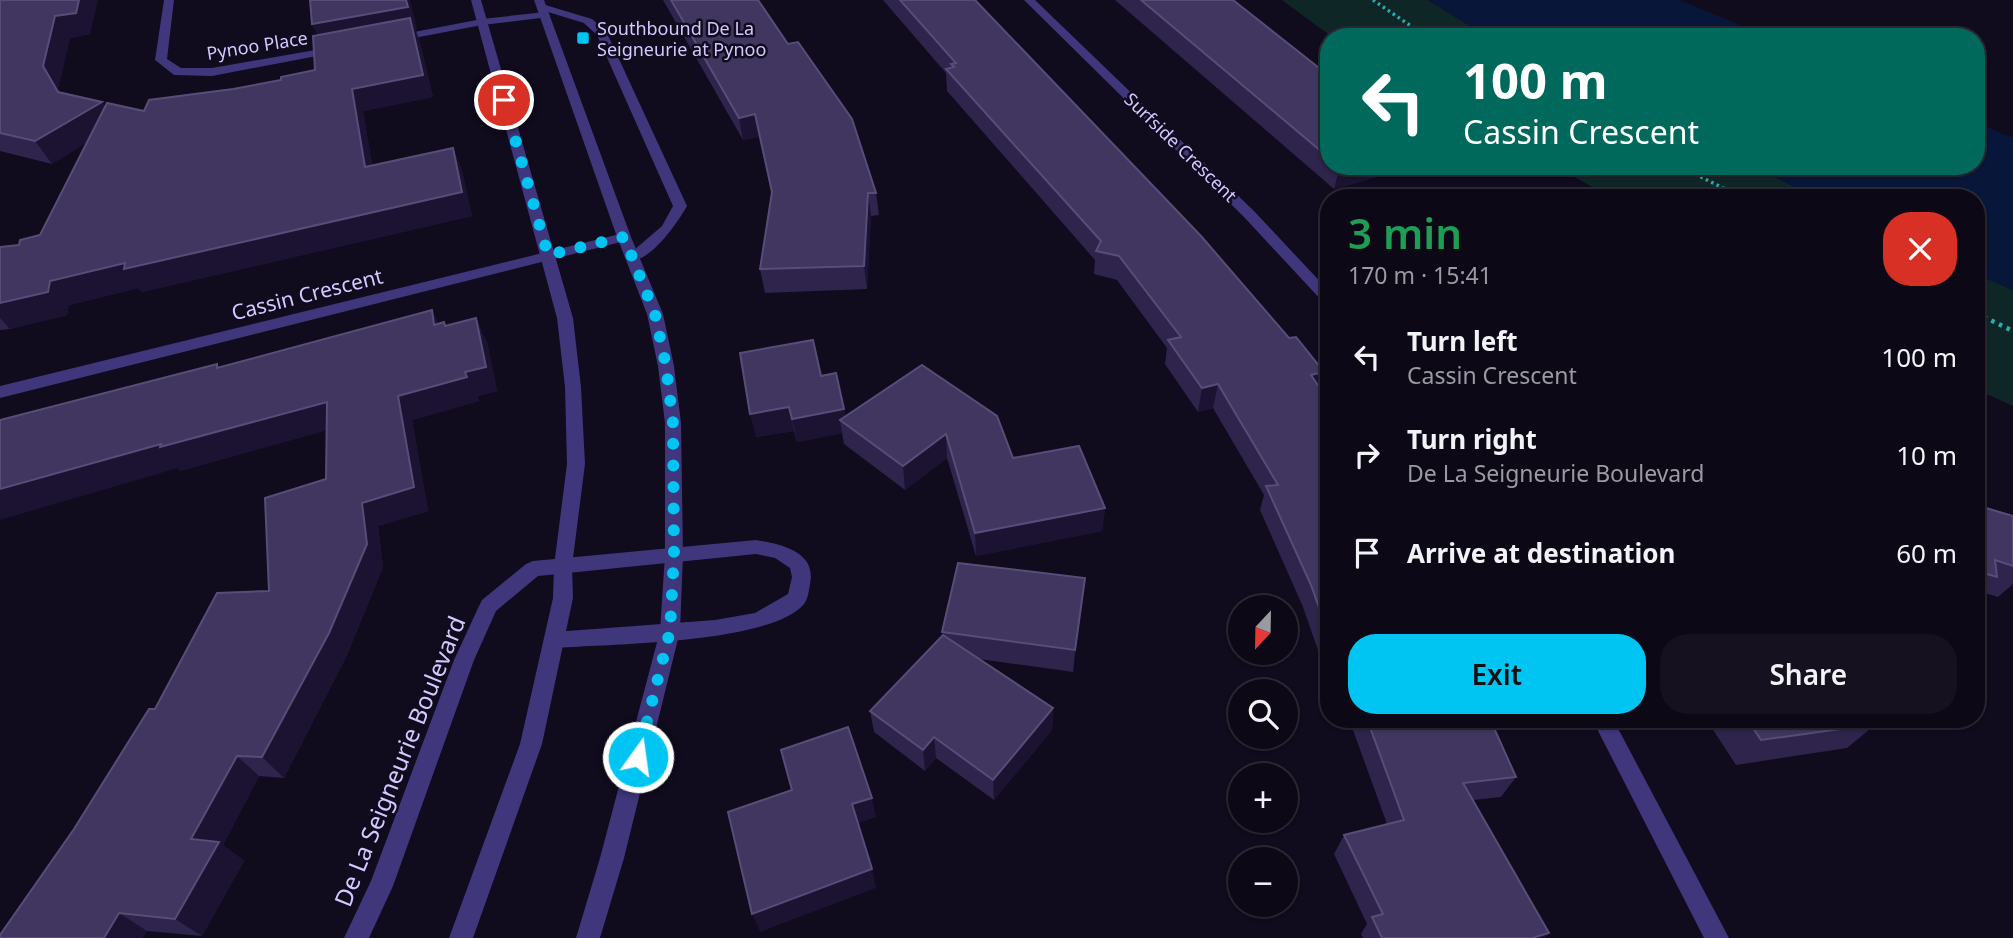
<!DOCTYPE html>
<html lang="en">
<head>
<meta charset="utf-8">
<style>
	body { margin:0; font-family:"Noto Sans",sans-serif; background:#15111f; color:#f1f3f6; height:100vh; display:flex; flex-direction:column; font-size:26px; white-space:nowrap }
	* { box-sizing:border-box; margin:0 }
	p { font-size:23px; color:#9a9aa1 }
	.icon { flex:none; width:38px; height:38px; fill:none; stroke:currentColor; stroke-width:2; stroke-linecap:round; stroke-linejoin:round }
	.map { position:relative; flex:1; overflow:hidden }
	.sheet { position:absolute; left:1320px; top:189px; width:665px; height:539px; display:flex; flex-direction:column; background:#0c0816; border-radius:28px; box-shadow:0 2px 5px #0004,0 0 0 2px #2c2935 }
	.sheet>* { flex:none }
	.hud { position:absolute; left:1320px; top:28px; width:665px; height:147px; border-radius:28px; box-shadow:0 2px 5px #0004,0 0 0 2px #2c2935; background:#00695c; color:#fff; overflow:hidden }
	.needle { width:46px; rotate:202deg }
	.tools { position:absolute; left:1228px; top:595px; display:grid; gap:14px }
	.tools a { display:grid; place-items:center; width:70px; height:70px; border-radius:50%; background:#0c0816; box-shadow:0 2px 5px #0004,0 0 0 2px #2c2935; font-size:35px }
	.pin { position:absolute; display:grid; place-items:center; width:60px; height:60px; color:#fff; margin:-30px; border:4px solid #fff; border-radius:50%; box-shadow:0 2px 7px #0007 }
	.me { position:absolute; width:77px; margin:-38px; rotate:14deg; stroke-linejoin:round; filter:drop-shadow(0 0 5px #0008) }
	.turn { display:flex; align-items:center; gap:24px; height:147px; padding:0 28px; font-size:32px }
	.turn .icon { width:91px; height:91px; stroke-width:2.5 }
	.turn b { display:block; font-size:49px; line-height:60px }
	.round { display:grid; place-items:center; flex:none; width:74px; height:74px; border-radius:28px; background:#15111f }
	.headline { display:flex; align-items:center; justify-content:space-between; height:119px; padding:0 28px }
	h1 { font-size:42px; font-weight:600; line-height:52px; color:#1e9e55 }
	.action { display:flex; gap:14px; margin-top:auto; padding:14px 28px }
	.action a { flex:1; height:80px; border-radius:28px; background:#00c5f3; color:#111; font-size:28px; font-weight:600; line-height:80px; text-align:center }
	.action a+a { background:#15111f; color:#f1f3f6 }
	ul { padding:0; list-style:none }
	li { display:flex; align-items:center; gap:21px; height:98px; padding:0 28px }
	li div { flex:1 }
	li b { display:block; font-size:26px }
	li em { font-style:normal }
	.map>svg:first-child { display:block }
	.green { fill:#0f2627 }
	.water { fill:#081639 }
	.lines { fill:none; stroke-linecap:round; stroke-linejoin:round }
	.path-far1 { stroke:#2cabae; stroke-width:3.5; stroke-dasharray:2.5 3.5; stroke-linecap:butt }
	.path { stroke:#2cabae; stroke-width:4.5; stroke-dasharray:3.5 5; stroke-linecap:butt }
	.service { fill:#3f367c; fill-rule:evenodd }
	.minor { fill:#3f367c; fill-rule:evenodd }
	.tertiary { fill:#3f367c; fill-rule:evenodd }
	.wall { fill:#2f244c }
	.shaded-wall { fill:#1b1331 }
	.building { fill:#41365f; stroke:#584d78; stroke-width:2 }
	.route { stroke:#00c5f3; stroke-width:12; stroke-dasharray:0 21.6 }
	.poi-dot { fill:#00c5f3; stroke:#100b1d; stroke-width:2.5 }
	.labels { text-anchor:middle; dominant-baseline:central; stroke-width:5; stroke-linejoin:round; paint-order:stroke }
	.far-poi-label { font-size:18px; fill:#d3c8ff; stroke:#100b1d; text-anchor:start }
	.far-street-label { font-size:18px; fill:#d3c8ff; stroke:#100b1d }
	.street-label { font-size:21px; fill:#d3c8ff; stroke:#100b1d }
	.near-street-label { font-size:24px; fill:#d3c8ff; stroke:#100b1d }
</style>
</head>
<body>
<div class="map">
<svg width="2013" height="938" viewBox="0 0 2013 938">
	<rect width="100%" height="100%" fill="#100b1d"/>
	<g class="green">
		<path d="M1282,0H1428L1488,37H1332Z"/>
		<path d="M1555,166H1753L1817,198H1612Z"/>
		<path d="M1976,274L2013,290V406L1976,389Z"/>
	</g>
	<g class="water">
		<path d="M1428,0H1680L1769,37H1488Z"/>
		<path d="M1976,122L2013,138V290L1976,274V198H1817L1753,166H1976Z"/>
	</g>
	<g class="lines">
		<g class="path-far1">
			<path d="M1373,0L1427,37"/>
			<path d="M1679,166L1743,198"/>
		</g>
		<path class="path" d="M1976,313L2013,331"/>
		<g class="service">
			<path d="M542,4L592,19L606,31L687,206C678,222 649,265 628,260L626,257L662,226L673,206L597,35L584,23L538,9L537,7Z"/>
			<path d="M756,540C780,544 817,551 810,584C809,590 808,599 804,604C770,644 608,644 554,648L547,646L544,640L547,634L554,632L715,620L755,613L788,594L792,577L790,568L775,558L756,554L538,576L496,611L474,660L393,886L369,938H344L371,881L454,660L479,606L482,600L526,564L533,561Z"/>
		</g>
		<g class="minor">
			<path d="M164,0H174L167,59L181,68H212L338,46L344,49L338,52L212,76L174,75L155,60Z"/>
			<path d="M1024,0H1035L1254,211L1328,290V304L1323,302L1244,217Z"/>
			<path d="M545,12L550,15L549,17L482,25L393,42L387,39L393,36L482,19Z"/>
			<path d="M624,233L631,237L629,240L0,398V386Z"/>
			<path d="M1592,719H1613L1729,938H1704Z"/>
		</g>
		<g class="tertiary">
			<path d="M471,0H481L573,318L581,387L585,464L572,566L573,598L542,744L473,938H449L520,744L553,598L554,566L567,464L565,387L557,318Z"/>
			<path d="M534,0H544L631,237L663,314L674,366L681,423L683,555L680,631L624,858L600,938H576L600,858L660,631L665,555V423L658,366L647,314L617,237Z"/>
		</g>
	</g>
	<g class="wall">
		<path d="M0,0L90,34L70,38L58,88L61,93L105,107L144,111L233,89L281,80L315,70L318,35L312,24L417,28L415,29L419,39L433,97L363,111L372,165L453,148L462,171L472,216L142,292L138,288L69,305L67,315L10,329L0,330V247L19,245L40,235L87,142L52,164L0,151Z"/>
		<path d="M663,0H758L876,193L879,215L871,216L867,289L765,293L760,269L772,195L759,137L743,140Z"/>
		<path d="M883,0H975L1320,388L1328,400V679L1303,607L1260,510L1264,495L1213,408L1198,412L1165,364L1167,348L1117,280L1094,274L1095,260L947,91L946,73Z"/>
		<path d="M1115,0H1233L1328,75V166H1408V168L1334,189Z"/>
		<path d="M1353,188L1434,198H1350Z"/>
		<path d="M444,322L446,326L487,342L497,391L477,396L479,401L412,420L428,511L378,526L383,567L347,655L284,778L259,776L223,845L244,861L202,936L147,931L0,938L155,709L269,591L326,479L327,430L180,471L178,468L217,364L220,368Z"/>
		<path d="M922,365L1013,458L1105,508L1102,531L976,556L947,458L905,490L844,444L842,433L797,442L794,431L756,437L821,376L844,409L845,416Z"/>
		<path d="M1976,505L2013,516V584L1998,597L1981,592L1976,596Z"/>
		<path d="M1085,578L1073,672L979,659L1053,708L1052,730L994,800L936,758L925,771L874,732L870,711L943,635L942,632Z"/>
		<path d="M1349,719H1490L1516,777L1501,797L1473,800L1549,933L1544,938H1363L1361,934L1367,924L1334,854L1344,835L1387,824Z"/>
		<path d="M1706,719H1873L1876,724L1847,748L1736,765Z"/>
	</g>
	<g class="shaded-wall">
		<path d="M79,0H98L90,34L70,38L58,88L73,115L58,92L43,66L55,16Z"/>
		<path d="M406,0H410L417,28L415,29L419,39L433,97L363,111L376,190L365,167L323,45L312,24Z"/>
		<path d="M102,102L117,124L52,164L35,141Z"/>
		<path d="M755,114L759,137L743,140L739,118Z"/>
		<path d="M453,148L462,171L472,216L142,292L138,288L69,305L67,315L10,329L0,318V303L50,281Z"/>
		<path d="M1340,166H1408V168L1334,189Z"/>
		<path d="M868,193L871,216L867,289L864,266Z"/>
		<path d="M432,310L444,334L434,325Z"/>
		<path d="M476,318L487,342L497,391L477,396L479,401L412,420L428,511L378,526L383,567L347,655L284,778L262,757L362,503L398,396L465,372Z"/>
		<path d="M1324,372L1317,395L1311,375Z"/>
		<path d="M1218,384L1213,408L1198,412L1202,388Z"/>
		<path d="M327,402L342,426L180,471L178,468L0,520V489L161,444Z"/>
		<path d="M789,407L794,431L756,437L750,414Z"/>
		<path d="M844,409L847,425L840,420L842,433L797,442L792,419Z"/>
		<path d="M946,434L947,458L905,490L903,466Z"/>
		<path d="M1105,508L1102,531L976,556L975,533Z"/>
		<path d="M1085,578L1083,600L1073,672L1075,650Z"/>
		<path d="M1053,708L1052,730L994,800L993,780Z"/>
		<path d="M934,737L936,758L925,771L923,750Z"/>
		<path d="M237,756L259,776L223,845L244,861L202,936L175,919L191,839Z"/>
		<path d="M872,798L876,817L856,824L852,804Z"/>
		<path d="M872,869L876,888L760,932L752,914Z"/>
		<path d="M119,913L147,931L143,938H104Z"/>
		<path d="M1549,933L1544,938H1532Z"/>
	</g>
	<g class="building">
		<path d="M0,0H79L76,13L55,16L43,66L58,92L102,102L35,141L0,133Z"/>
		<path d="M310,0H406L408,7L312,24Z"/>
		<path d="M671,0H758L788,44L798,42L852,119L876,193H868L864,266L760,269L772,192L755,114L739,118Z"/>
		<path d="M900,0H975L1201,236L1289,338L1296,337L1324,372L1311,375L1328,400V633L1311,585L1266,486L1278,485L1218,384L1202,388L1168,340L1181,337L1119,256L1096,251L1101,241L946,69L954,67L951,64L956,63Z"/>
		<path d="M1141,0H1233L1328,75V157Z"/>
		<path d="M410,18L423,75L352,89L365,167L453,148L462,192L124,269L125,263L50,281L48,292L0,303V247L19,245L20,240L40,235L107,103L144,111L149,100L233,89L281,80V77L315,70L313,36Z"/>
		<path d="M1353,188L1434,198H1360Z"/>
		<path d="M432,310L434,325L444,322L445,326L476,318L486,367L465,372L467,377L398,396L414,487L362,503L367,544L329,633L262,757L237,756L191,839L219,842L175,919L119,913L104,938H0V935L74,829L149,709H155L217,593L269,591L265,498L326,479L327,402L160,447L161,444L0,489V420L217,364V368Z"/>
		<path d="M813,340L821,376L836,373L844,409L792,419L789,407L750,414L740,353Z"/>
		<path d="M922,365L997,416L1013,458L1079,446L1105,508L975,533L946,434L903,466L840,420Z"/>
		<path d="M1976,505L2013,516V566L1995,560L1997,577L1976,571Z"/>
		<path d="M958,563L1085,578L1075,650L942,632Z"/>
		<path d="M943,635L1053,708L993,780L934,737L923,750L870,711Z"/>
		<path d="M1367,719H1490L1516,777L1463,783L1549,933L1532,938H1382L1372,917L1383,914L1344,835L1404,820Z"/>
		<path d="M1747,719H1873L1876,724L1761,740Z"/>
		<path d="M848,727L872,798L852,804L872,869L752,914L728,812L792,790L781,750Z"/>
	</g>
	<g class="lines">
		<path class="route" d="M504,100L548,255L624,237L655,314L666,366L673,423L674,555L670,631L638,757"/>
	</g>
	<rect class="poi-dot" x="576" y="31" width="14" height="14" rx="3.5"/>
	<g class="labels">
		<g class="far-poi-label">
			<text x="597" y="28">Southbound De La<tspan x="597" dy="21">Seigneurie at Pynoo</tspan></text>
		</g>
		<g class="far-street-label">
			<text transform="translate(257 45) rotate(-9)">Pynoo Place</text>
			<text transform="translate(1181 147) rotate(44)">Surfside Crescent</text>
		</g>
		<g class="street-label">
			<text transform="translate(307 294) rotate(-14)">Cassin Crescent</text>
		</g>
		<g class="near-street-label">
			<text transform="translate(399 761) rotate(-68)">De La Seigneurie Boulevard</text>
		</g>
	</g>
</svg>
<div class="tools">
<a><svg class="needle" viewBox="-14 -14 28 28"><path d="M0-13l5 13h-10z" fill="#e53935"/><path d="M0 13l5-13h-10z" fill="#9a9aa1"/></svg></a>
<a><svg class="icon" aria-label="search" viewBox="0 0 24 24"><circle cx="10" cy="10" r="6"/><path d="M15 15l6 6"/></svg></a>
<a>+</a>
<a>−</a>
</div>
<div class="pin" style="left:504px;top:100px;background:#d93025"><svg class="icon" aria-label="arrive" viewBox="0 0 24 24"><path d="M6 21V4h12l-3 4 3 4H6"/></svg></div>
<svg class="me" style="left:638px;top:757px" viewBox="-20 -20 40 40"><circle r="17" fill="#00c5f3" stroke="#fff" stroke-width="3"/><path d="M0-11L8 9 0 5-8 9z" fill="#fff"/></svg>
<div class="hud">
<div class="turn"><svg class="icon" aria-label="left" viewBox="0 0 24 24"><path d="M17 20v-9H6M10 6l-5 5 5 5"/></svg><div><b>100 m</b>Cassin Crescent</div></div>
</div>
<section class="sheet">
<div class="headline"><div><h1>3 min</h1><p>170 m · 15:41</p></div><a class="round" style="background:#d93025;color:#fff"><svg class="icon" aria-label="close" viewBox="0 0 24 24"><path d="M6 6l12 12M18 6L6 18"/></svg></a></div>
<ul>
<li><svg class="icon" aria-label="left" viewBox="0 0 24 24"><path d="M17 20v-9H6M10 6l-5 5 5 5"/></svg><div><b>Turn left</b><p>Cassin Crescent</p></div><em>100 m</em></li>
<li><svg class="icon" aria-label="right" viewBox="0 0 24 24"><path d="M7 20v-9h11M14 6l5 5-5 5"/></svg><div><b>Turn right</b><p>De La Seigneurie Boulevard</p></div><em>10 m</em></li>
<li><svg class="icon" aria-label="arrive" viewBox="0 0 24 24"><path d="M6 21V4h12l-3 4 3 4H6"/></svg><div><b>Arrive at destination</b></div><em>60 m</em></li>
</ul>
<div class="action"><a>Exit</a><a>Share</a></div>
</section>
</div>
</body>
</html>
